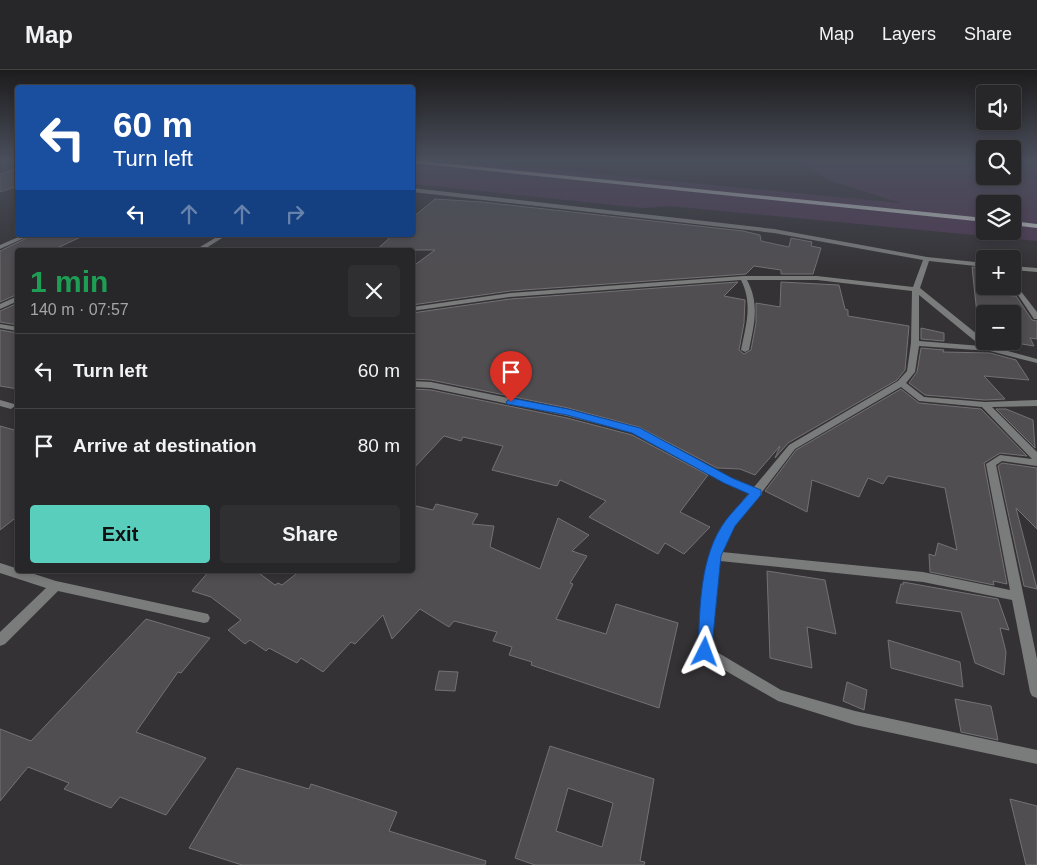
<!DOCTYPE html>
<html lang="en">
<head>
<meta charset="utf-8">
<style>
	body { margin:0; font-family:Helvetica,sans-serif; background:#2f2e30; color:#f1f3f6; height:100vh; display:flex; flex-direction:column; font-size:19px; white-space:nowrap }
	* { box-sizing:border-box; margin:0 }
	p { font-size:16px; color:#a4a5a8 }
	.icon { flex:none; width:28px; height:28px; fill:none; stroke:currentColor; stroke-width:2; stroke-linecap:round; stroke-linejoin:round }
	.map { position:relative; flex:1; overflow:hidden }
	.panel { position:absolute; left:15px; top:178px; width:400px; height:325px; display:flex; flex-direction:column; background:#272628; border-radius:5px; box-shadow:0 2px 8px #0003,0 0 0 1px #434345 }
	.panel>* { flex:none }
	.top-card { position:absolute; left:15px; top:15px; width:400px; height:152px; border-radius:5px; box-shadow:0 2px 8px #0003,0 0 0 1px #434345; background:#1a4fa0; color:#fff; overflow:hidden }
	.fabs { position:absolute; left:976px; top:15px; display:grid; gap:10px }
	.fabs a { display:grid; place-items:center; width:45px; height:45px; border-radius:5px; background:#272628; box-shadow:0 2px 8px #0003,0 0 0 1px #434345; font-size:25px }
	.pin { position:absolute; display:grid; place-items:center; width:42px; height:42px; color:#fff; margin:-51px -21px; border-radius:50% 50% 50% 0; rotate:-45deg; box-shadow:0 0 5px #0007 }
	.pin .icon { rotate:45deg }
	.me { position:absolute; width:55px; margin:-28px; rotate:3deg; stroke-linejoin:round; filter:drop-shadow(0 0 4px #0008) }
	.turn { display:flex; align-items:center; gap:18px; height:105px; padding:0 15px; font-size:22px }
	.turn .icon { width:65px; height:65px; stroke-width:2.5 }
	.turn b { display:block; font-size:35px; line-height:42px }
	.lanes { display:flex; align-items:center; height:48px; padding:0 15px; background:#0003; justify-content:center; gap:25px; direction:ltr }
	.lanes .off { opacity:.35 }
	.round { display:grid; place-items:center; flex:none; width:52px; height:52px; border-radius:5px; background:#2f2e30 }
	.head { display:flex; align-items:center; justify-content:space-between; height:85px; padding:0 15px }
	h1 { font-size:30px; font-weight:700; line-height:38px; color:#1e9e55 }
	.button { display:flex; gap:10px; margin-top:auto; padding:10px 15px }
	.button a { flex:1; height:58px; border-radius:5px; background:#5acebd; color:#111; font-size:20px; font-weight:700; line-height:58px; text-align:center }
	.button a+a { background:#2f2e30; color:#f1f3f6 }
	ul { padding:0; list-style:none }
	li { display:flex; align-items:center; gap:15px; height:75px; padding:0 15px; border-top:1px solid #434345 }
	li div { flex:1 }
	li b { display:block; font-size:19px }
	li em { font-style:normal }
	header { display:flex; align-items:center; gap:30px; box-sizing:border-box; height:70px; padding:0 25px; background:#272628; border-bottom:1px solid #434345 }
	header strong { font-size:24px }
	nav { display:flex; gap:28px; margin-inline-start:auto; font-size:18px }
	.map>svg:first-child { display:block }
	.green { fill:#4e3953; fill-rule:evenodd }
	.building { fill:#504e51; stroke:#747174; fill-rule:evenodd }
	.lines { fill:none; stroke-linecap:round; stroke-linejoin:round }
	.street { fill:#7a7b7b; fill-rule:evenodd }
	.primary { fill:#c0c3c3; fill-rule:evenodd }
	.route { fill:#1a73e8; stroke:#114b97 }
</style>
</head>
<body>
<header>
<strong>Map</strong>
<nav><a>Map</a><a>Layers</a><a>Share</a></nav>
</header>
<div class="map">
<svg width="1037" height="795" viewBox="0 0 1037 795">
	<rect width="100%" height="100%" fill="#343235"/>
	<path class="green" d="M413,90H452L901,133L831,111L798,90H951L985,97V106H1012L1014,90H1037V171L669,136L643,138L413,114ZM985,134H1012V161H985Z"/>
	<g class="building">
		<path d="M18,98V116L0,122V104Z"/>
		<path d="M435,129L482,132L743,161L760,165L761,171L789,177L791,168L812,172L811,176L821,178L813,204H781V200L754,196L746,204L510,221L412,235V197L435,180H376L393,165H412V148Z"/>
		<path d="M33,165H85L53,180H18V224L0,232V181Z"/>
		<path d="M972,197L981,198L985,205V216H992L1000,225L1016,226L1032,250L1037,251V269L1030,268L1034,276L1004,271L1009,279L994,275L989,271H1012V244H985V268L979,263Z"/>
		<path d="M738,212L724,226L745,230L744,253L739,280L744,284L751,280L756,253V233L780,237L781,212L839,215L845,239L848,240V246L909,256L905,300L897,310L788,373L775,388L780,376L755,405L740,399L717,398L639,357L568,338L431,310L412,309V243L510,229Z"/>
		<path d="M18,233V255L0,252V241Z"/>
		<path d="M921,258L944,263V271L921,269Z"/>
		<path d="M0,260L18,263V319L0,316Z"/>
		<path d="M921,278L944,280L943,282L990,283L1016,290L1029,310L984,306L1005,329L985,330L925,325L909,313L917,302Z"/>
		<path d="M412,319L431,320L567,348L632,365L708,405L680,442L710,457L684,484L665,473L658,484L589,447L606,431L560,410L557,416L492,400L503,376L463,367L461,371L444,366L412,400Z"/>
		<path d="M901,319L919,333L981,339L1027,386L1000,383L984,393L1007,514L993,511L994,515L930,502L929,484L935,486L938,473L957,480L945,418L888,406L883,414L868,408L859,427L812,410L807,442L765,421L796,380Z"/>
		<path d="M996,339H1006L1033,350L1035,378Z"/>
		<path d="M0,356L18,361V446L0,460Z"/>
		<path d="M1002,393L1037,398V459L1016,438L1037,519L1024,516L998,396Z"/>
		<path d="M436,434L478,444L472,454L494,456L490,477L540,499L558,448L589,465L572,481L587,486L570,513L573,514L556,549L606,564L616,534L678,553L659,638L531,595L532,592L509,585L512,577L493,571L497,562L454,551L449,557L420,539L392,569L383,545L355,574L351,572L323,602L301,588L297,593L269,578L266,581L250,570L245,574L228,560L241,550L211,527L192,521L210,500H255L275,515L278,513L282,515L301,500H412V435L433,440Z"/>
		<path d="M767,501L825,510L836,564L807,557L812,598L770,588Z"/>
		<path d="M903,512L998,529L1009,560L1000,558L1006,582L1004,605L975,593L961,542L896,533L901,514H904Z"/>
		<path d="M146,549L210,568L181,603L178,602L136,662L206,688L166,745L120,727L111,738L64,719L69,713L28,697L0,731V659L31,671Z"/>
		<path d="M888,570L960,592L963,617L891,598Z"/>
		<path d="M439,601L458,602L455,621L435,620Z"/>
		<path d="M847,612L867,620L864,640L843,631Z"/>
		<path d="M955,629L991,636L998,670L961,662Z"/>
		<path d="M550,676L654,709L640,791L645,792L644,795H535L515,788ZM568,718L613,733L602,777L556,761Z"/>
		<path d="M237,698L309,719L311,714L397,742L389,761L486,791L485,795H242L189,778Z"/>
		<path d="M1010,729L1037,736V795H1026Z"/>
	</g>
	<g class="lines">
		<g class="street">
			<path d="M412,118L774,159L927,187L985,193V197L929,191L920,218L993,277L1037,289V293L990,281L919,276L915,302L906,313L924,327L985,332L1037,330V336L992,337L1037,382V396L1002,391L996,395L1037,589V628L1032,626L1030,622L1012,530L923,512L720,491L714,534L712,579L781,620L855,641L1037,680V694L855,655L778,631L700,586L698,582L702,534L709,486L726,451L749,423L724,412L633,363L567,346L431,318L412,317V311L431,312L568,340L639,359L732,408L754,417L789,375L898,311L907,301L911,273L912,221L817,210H747C760,234 754,255 749,280L745,282L741,280C746,255 753,234 741,210L510,227L412,241V237L510,223L743,206H817L913,217L923,190L774,163L412,122ZM919,225L981,276L919,271ZM901,317L919,331L982,337L1032,389L1000,385L986,394L1010,520L923,502L722,482L735,456L758,426H761L762,422L795,379Z"/>
			<path d="M23,165H31L0,179V175Z"/>
			<path d="M220,165H227L203,180H195Z"/>
			<path d="M1012,196L1037,198V202L1012,200Z"/>
			<path d="M1012,210L1037,242V249H1034L1012,216Z"/>
			<path d="M18,226V231L0,239V234Z"/>
			<path d="M0,254L18,257V261L0,258Z"/>
			<path d="M0,330L14,334L15,336L11,339L0,336Z"/>
			<path d="M0,493L56,511L204,543L208,544L210,548L208,552L204,553L58,521L5,574L0,576V562L46,518L0,503Z"/>
		</g>
		<g class="primary">
			<path d="M412,90L985,148V152L412,93Z"/>
			<path d="M1012,151L1037,154V158L1012,155Z"/>
		</g>
	</g>
	<linearGradient id="sky" x2="0" y2="1"><stop stop-color="#1d1c1d"/><stop offset="0.45" stop-color="#4a4f5c"/><stop offset="1" stop-color="#4a4f5c" stop-opacity="0"/></linearGradient>
	<rect width="1037" height="201" fill="url(#sky)"/>
	<path class="route" d="M511,328L568,339L640,358L732,408L761,420V425L735,456L721,486L711,586L705,588L700,586L698,582C700,539 699,486 726,450C733,441 741,433 749,424L724,413L632,363L567,345L507,334L506,332Z"/>
</svg>
<div class="fabs">
<a><svg class="icon" aria-label="sound" viewBox="0 0 24 24"><path d="M4 9h4l5-4v14l-5-4H4zM17 9q2 3 0 6"/></svg></a>
<a><svg class="icon" aria-label="search" viewBox="0 0 24 24"><circle cx="10" cy="10" r="6"/><path d="M15 15l6 6"/></svg></a>
<a><svg class="icon" aria-label="layers" viewBox="0 0 24 24"><path d="M12 4l9 5-9 5-9-5zM3 14l9 5 9-5"/></svg></a>
<a>+</a>
<a>−</a>
</div>
<div class="pin" style="left:511px;top:332px;background:#d93025"><svg class="icon" aria-label="arrive" viewBox="0 0 24 24"><path d="M6 21V4h12l-3 4 3 4H6"/></svg></div>
<svg class="me" style="left:705px;top:582px" viewBox="-20 -20 40 40"><path d="M0-17L14 15 0 8-14 15z" fill="#1a73e8" stroke="#fff" stroke-width="4"/></svg>
<div class="top-card">
<div class="turn"><svg class="icon" aria-label="left" viewBox="0 0 24 24"><path d="M17 20v-9H6M10 6l-5 5 5 5"/></svg><div><b>60 m</b>Turn left</div></div>
<div class="lanes"><svg class="icon" aria-label="left" viewBox="0 0 24 24"><path d="M17 20v-9H6M10 6l-5 5 5 5"/></svg><svg class="icon off" aria-label="ahead" viewBox="0 0 24 24"><path d="M12 20V5M6 11l6-6 6 6"/></svg><svg class="icon off" aria-label="ahead" viewBox="0 0 24 24"><path d="M12 20V5M6 11l6-6 6 6"/></svg><svg class="icon off" aria-label="right" viewBox="0 0 24 24"><path d="M7 20v-9h11M14 6l5 5-5 5"/></svg></div>
</div>
<section class="panel">
<div class="head"><div><h1>1 min</h1><p>140 m · 07:57</p></div><a class="round"><svg class="icon" aria-label="close" viewBox="0 0 24 24"><path d="M6 6l12 12M18 6L6 18"/></svg></a></div>
<ul>
<li><svg class="icon" aria-label="left" viewBox="0 0 24 24"><path d="M17 20v-9H6M10 6l-5 5 5 5"/></svg><div><b>Turn left</b></div><em>60 m</em></li>
<li><svg class="icon" aria-label="arrive" viewBox="0 0 24 24"><path d="M6 21V4h12l-3 4 3 4H6"/></svg><div><b>Arrive at destination</b></div><em>80 m</em></li>
</ul>
<div class="button"><a>Exit</a><a>Share</a></div>
</section>
</div>
</body>
</html>
